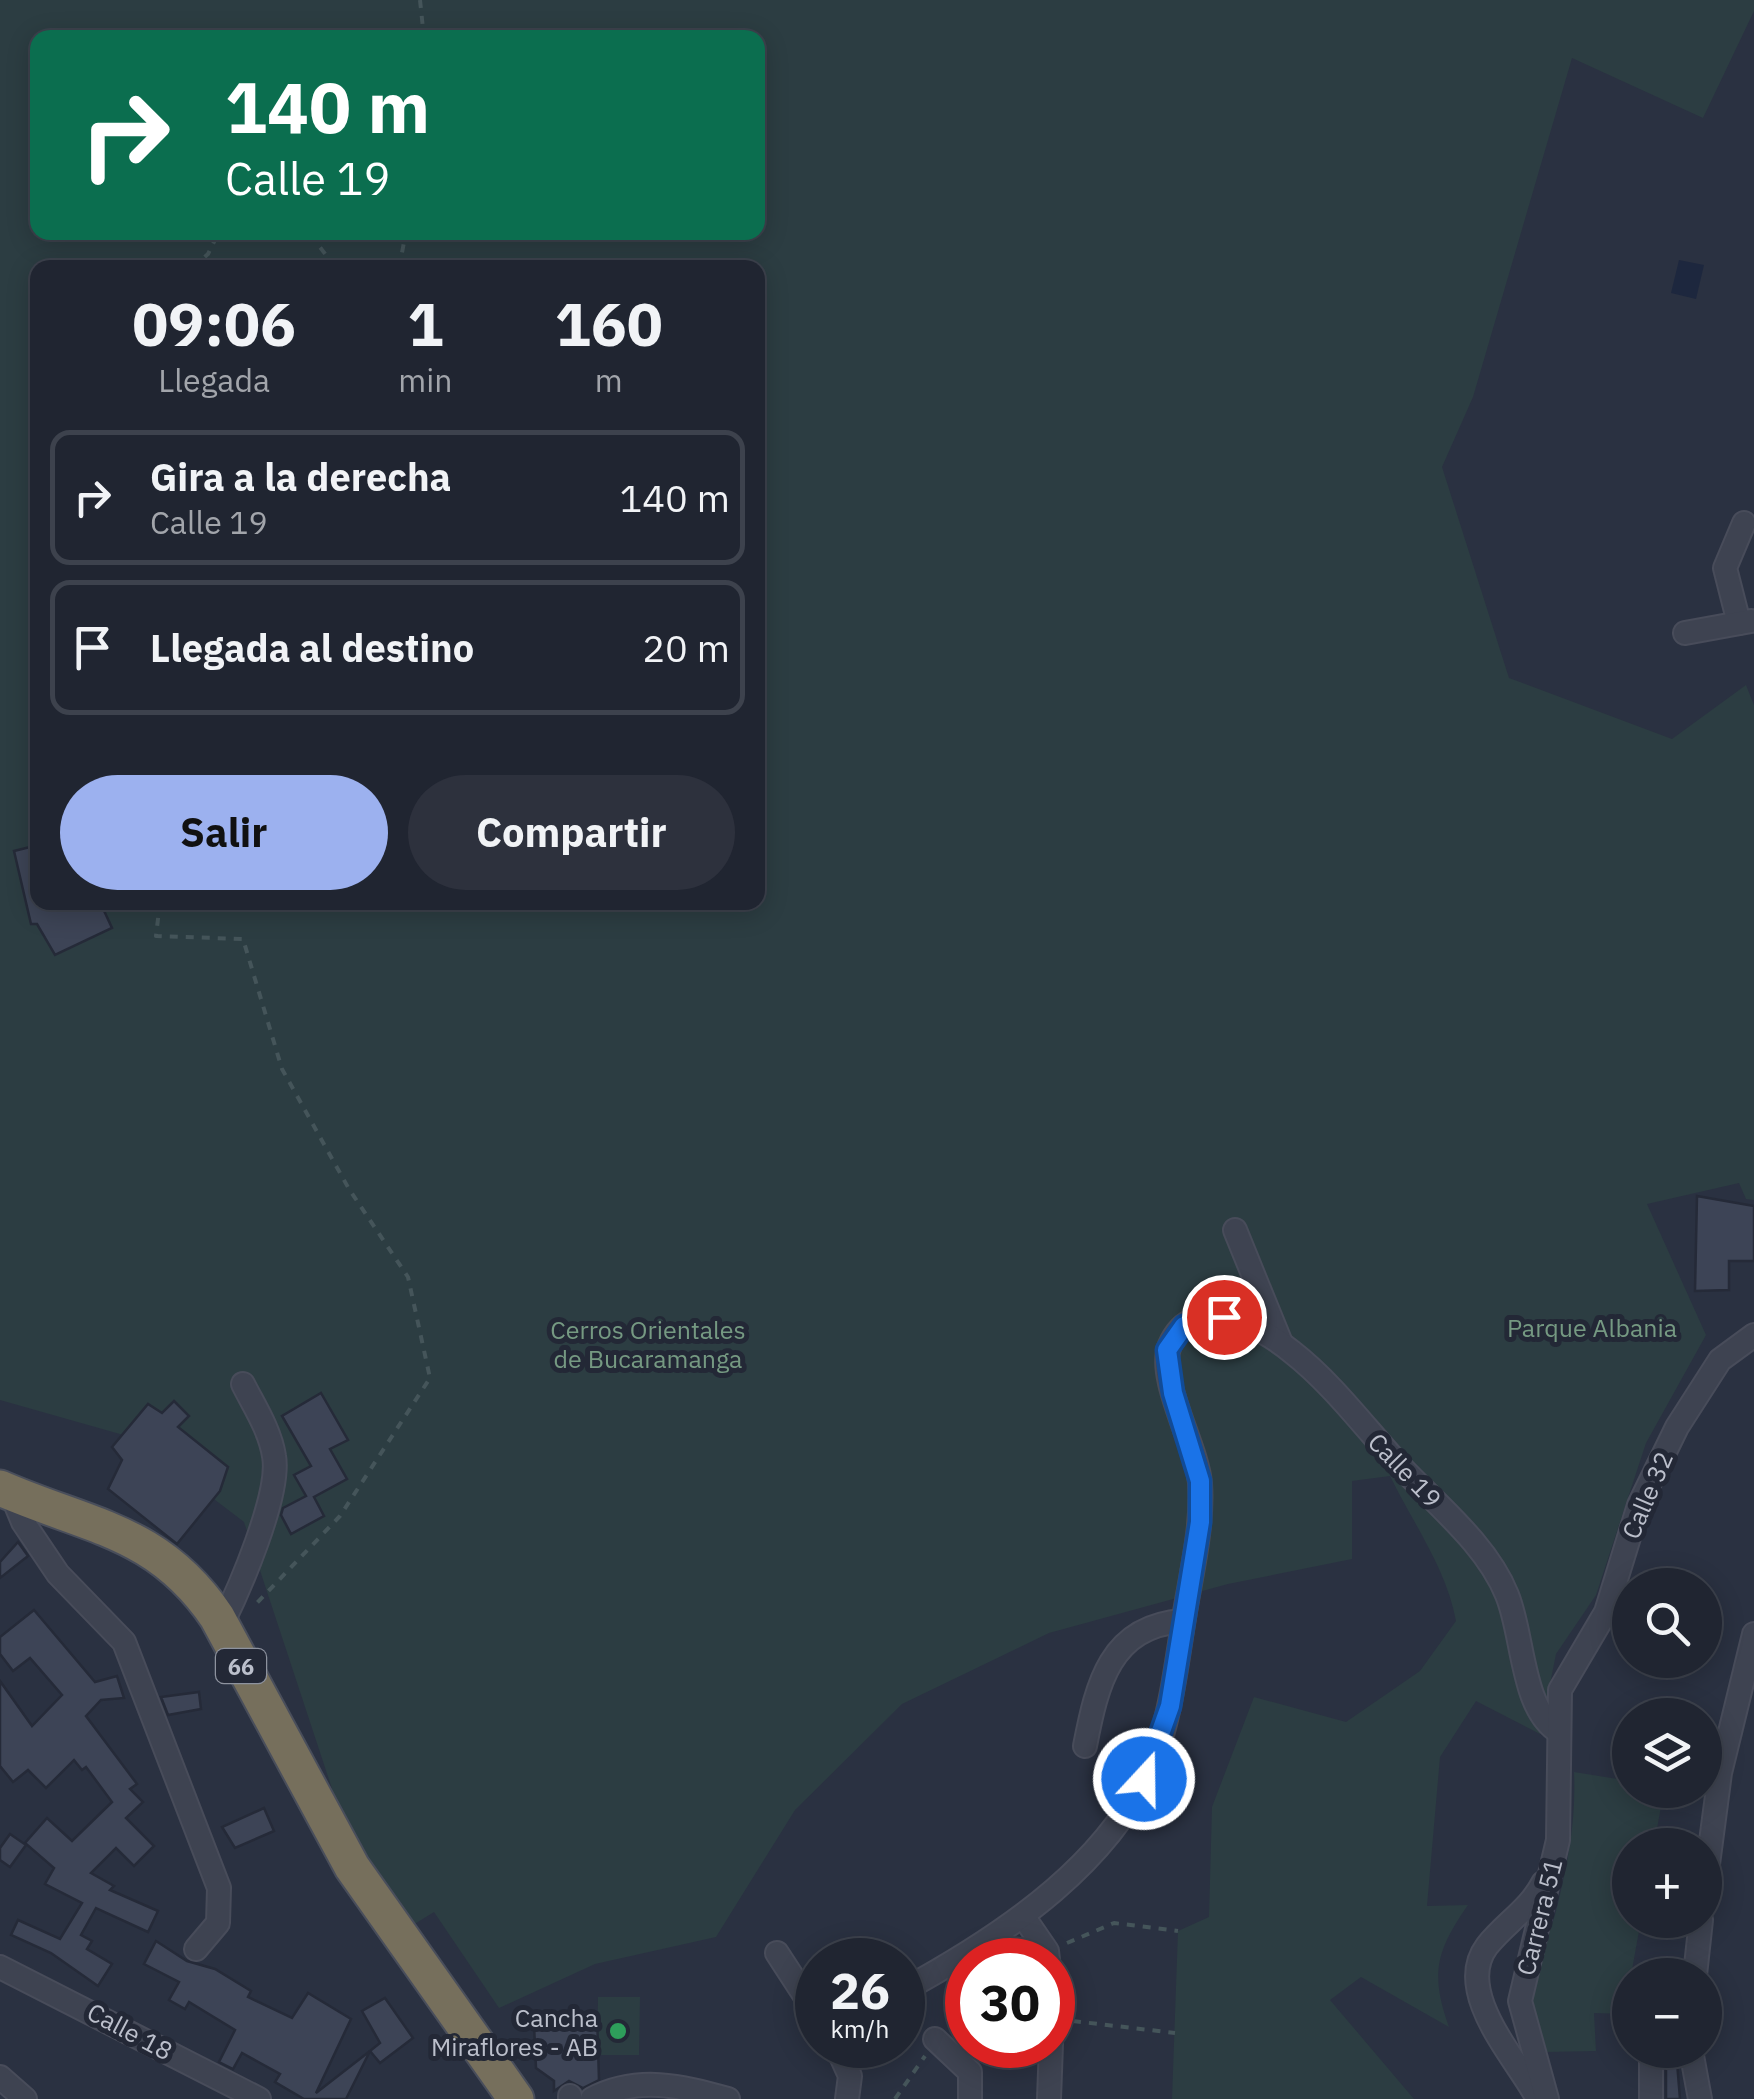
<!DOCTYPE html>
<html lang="es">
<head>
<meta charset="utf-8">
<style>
	body { margin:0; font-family:"IBM Plex Sans",sans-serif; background:#2d313d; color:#f1f3f6; height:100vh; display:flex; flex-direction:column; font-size:38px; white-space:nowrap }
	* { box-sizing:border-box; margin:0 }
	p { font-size:32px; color:#a2a5ab }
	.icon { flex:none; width:55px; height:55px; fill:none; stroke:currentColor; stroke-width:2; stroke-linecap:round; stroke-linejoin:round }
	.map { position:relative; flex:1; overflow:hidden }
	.sheet { position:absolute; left:30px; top:260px; width:735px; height:650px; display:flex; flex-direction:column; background:#202531; border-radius:20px; box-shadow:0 5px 25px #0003,0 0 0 2px #3d424d }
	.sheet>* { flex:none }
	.top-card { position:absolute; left:30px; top:30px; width:735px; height:210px; border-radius:20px; box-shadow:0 5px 25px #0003,0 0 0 2px #3d424d; background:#0b6e4f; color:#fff; overflow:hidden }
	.controls { position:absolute; left:1612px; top:1568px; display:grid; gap:20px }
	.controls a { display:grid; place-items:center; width:110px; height:110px; border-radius:50%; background:#202531; box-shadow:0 5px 25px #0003,0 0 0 2px #3d424d; font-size:50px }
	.speed { position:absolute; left:795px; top:1938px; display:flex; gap:20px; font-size:50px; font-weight:700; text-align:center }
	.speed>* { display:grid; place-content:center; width:130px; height:130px; border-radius:50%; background:#202531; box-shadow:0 5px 25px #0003,0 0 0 2px #3d424d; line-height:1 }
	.speed small { font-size:25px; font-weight:400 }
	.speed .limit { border:15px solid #d22; background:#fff; color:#111 }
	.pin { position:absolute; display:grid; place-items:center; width:85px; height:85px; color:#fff; margin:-42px; border:5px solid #fff; border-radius:50%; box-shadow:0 2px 10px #0007 }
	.me { position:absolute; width:110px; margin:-55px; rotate:21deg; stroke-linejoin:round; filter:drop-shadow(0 0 8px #0008) }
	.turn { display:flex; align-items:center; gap:35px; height:210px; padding:0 30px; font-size:45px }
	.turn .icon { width:130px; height:130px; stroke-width:2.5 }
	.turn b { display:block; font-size:70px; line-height:85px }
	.eta { display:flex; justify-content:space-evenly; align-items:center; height:170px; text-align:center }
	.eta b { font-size:60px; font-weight:700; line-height:70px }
	.action { display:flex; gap:20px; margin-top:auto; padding:20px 30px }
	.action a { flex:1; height:115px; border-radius:60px; background:#9cb1ef; color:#111; font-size:40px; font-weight:700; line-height:115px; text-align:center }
	.action a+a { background:#2d313d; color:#f1f3f6 }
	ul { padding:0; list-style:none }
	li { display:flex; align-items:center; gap:30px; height:135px; margin:0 20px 15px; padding:0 10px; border:5px solid #3d424d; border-radius:20px }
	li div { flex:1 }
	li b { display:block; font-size:38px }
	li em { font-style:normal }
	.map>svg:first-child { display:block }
	.green { fill:#2c3d42; fill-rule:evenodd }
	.water { fill:#1d273e }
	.building { fill:#3d4456; stroke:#252a38; stroke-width:2.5 }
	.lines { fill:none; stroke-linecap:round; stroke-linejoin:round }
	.minor-casing { stroke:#484c5a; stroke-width:26 }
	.highway-casing { stroke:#494e5b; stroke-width:39 }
	.path { stroke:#45555a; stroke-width:4; stroke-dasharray:8 8; stroke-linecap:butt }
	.minor { stroke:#3e4351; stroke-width:22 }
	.highway { stroke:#766f5c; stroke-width:35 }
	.route-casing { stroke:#114b97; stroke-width:25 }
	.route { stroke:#1a73e8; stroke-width:18 }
	.leisure-dot { fill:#2e9e5b; stroke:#232836; stroke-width:4 }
	.labels { text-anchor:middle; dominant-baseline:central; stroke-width:10; stroke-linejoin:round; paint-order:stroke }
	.shield { fill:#232836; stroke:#8d929e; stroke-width:2.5 }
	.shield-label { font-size:22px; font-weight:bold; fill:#bbbfcb }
	.park-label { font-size:25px; fill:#759982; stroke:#232836 }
	.street-label { font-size:25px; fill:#bbbfcb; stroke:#232836 }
	.poi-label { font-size:25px; fill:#bbbfcb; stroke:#232836; text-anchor:end }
</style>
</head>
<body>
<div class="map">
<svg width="1754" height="2099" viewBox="0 0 1754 2099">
	<rect width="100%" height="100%" fill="#2a3141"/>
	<g class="green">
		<path d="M0,0H1754V11L1703,118L1572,58L1473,397L1442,467L1509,678L1672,739L1746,685L1754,705V1200L1746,1199L1739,1183L1647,1204L1706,1335L1646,1443L1596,1595L1556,1654L1540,1734L1476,1701L1440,1757L1427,1906L1468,1905C1436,1951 1430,1974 1449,2027L1361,1977L1330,2000L1414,2099H1172L1178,1931L1209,1917L1212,1807L1254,1697L1346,1722L1420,1671L1456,1621C1447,1570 1413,1523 1390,1476L1352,1481V1559L1228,1584L1049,1633L902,1704L795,1810L716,1937L595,1964L499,2008L434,1912L413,1925L340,1813L244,1522L134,1438L0,1400ZM38,38H758V232H38ZM38,268H758V902H38Z"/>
		<path d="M1574,1772L1630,1781V1790H1664L1654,1845H1630V1920H1641L1624,2014L1594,2013L1596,2051L1545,2052C1518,1989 1544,1962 1558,1903C1569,1858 1576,1818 1574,1772Z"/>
		<path d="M598,1997H640L639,2055H597Z"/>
	</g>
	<path class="water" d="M1679,260L1704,265L1696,299L1671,293Z"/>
	<g class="building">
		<path d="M38,845V902H100L112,928L55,955L37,924H31L14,851Z"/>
		<path d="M1697,1196L1754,1206V1261H1729V1290L1695,1291Z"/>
		<path d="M321,1393L348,1440L330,1449L347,1479L314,1497L324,1516L291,1534L281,1515L283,1508L306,1496L294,1475L311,1466L282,1416Z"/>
		<path d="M174,1401L189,1416L178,1427L228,1467L220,1491L177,1544L108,1489L122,1460L112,1447L148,1404L162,1413Z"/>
		<path d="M18,1542L28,1556L0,1578V1562Z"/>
		<path d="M34,1610L95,1682L117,1676L124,1698L101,1700L86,1716L137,1784L130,1789L143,1802L126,1818L154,1846L134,1866L116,1848L91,1873L114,1886L110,1890L158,1911L148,1932L96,1908L81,1935L92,1941L87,1949L112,1964L98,1986L51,1953L11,1935L18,1920L60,1939L82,1903L45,1884L54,1868L25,1843L47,1818L72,1841L112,1802L86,1767L82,1770L74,1760L46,1788L28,1770L13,1782L0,1766V1681L32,1726L62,1695L30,1658L13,1671L0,1654V1637Z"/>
		<path d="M199,1692L201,1709L168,1715L161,1697Z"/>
		<path d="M264,1808L274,1831L235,1848L222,1827Z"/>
		<path d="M10,1834L26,1845L10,1867L0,1860V1848Z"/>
		<path d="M156,1941L187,1961L215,1969L251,1991L248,1997L292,2018L308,1993L351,2019L316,2093L370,2051L346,2099H304L275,2082L280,2074L242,2053L233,2069L219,2062L235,2030L189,2002L185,2009L169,2000L179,1982L144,1964Z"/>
		<path d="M385,1998L413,2038L380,2063L370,2051L380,2043L362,2011Z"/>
		<path d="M551,2013H597L599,2080L583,2088L569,2081L554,2091V2081L536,2068L534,2025Z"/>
		<path d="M1666,2050H1676L1680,2099H1666Z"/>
	</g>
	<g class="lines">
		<defs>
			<g id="minor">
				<path d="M1739,623L1725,568L1744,523"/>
				<path d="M1685,633L1751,621"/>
				<path d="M1235,1230L1281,1343"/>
				<path d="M11,1493L23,1522L58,1574L124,1642L219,1888L218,1923L196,1949"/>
				<path d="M221,1626C239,1590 281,1494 274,1456C270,1430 254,1406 243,1384"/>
				<path d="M1085,1746C1097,1684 1110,1626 1183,1621"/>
				<path d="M1705,1887L1720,1773L1754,1634"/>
				<path d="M1023,1916L1047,1951L1048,1960"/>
				<path d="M777,1953L818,2016"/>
				<path d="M0,1967L259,2099"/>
				<path d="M1695,1975L1701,1920"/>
				<path d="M902,1991C1003,1936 1121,1859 1159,1745C1172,1704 1177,1661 1184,1618C1191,1574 1203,1528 1200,1483C1197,1446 1156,1377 1170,1345C1194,1290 1261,1326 1292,1352C1333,1384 1366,1429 1401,1467C1437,1505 1487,1545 1507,1595C1524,1636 1521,1709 1559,1732"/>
				<path d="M935,2039L970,2072V2099"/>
				<path d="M836,2045L850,2076L847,2099"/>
				<path d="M1651,2050V2099"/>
				<path d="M1691,2050L1700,2099"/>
				<path d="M0,2077L25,2099"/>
				<path d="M1534,2092C1512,2054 1454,1990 1487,1946C1505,1923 1529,1910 1543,1883"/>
				<path d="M570,2096V2099"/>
				<path d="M592,2099C638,2075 681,2086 728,2099"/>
				<path d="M1049,2099L1052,2017"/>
				<path d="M1547,2099L1520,2001L1558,1840L1560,1690L1606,1612L1639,1505L1677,1427L1720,1360L1754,1335"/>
			</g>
			<path id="highway" d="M0,1488C89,1527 158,1530 217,1617L352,1867L516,2099"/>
		</defs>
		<use href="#minor" class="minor-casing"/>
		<use href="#highway" class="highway-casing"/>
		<g class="path">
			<path d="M420,0L424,38"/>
			<path d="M320,232L319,246L336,268"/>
			<path d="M193,268L208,254L219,232"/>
			<path d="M399,268L406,232"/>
			<path d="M38,766L32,781L38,783"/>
			<path d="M160,902L156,936L243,939L282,1069L349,1189L408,1277L430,1378L340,1516L255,1605"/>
			<path d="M1067,1943L1114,1923L1178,1931"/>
			<path d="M1073,2021L1175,2033"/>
			<path d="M895,2099L925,2056"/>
		</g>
		<use href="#minor" class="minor"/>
		<use href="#highway" class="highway"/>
	</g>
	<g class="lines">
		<defs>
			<path id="route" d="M1144,1779L1170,1706L1200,1522V1481L1173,1393L1167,1350L1184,1326L1224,1317"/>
		</defs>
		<use href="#route" class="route-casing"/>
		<use href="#route" class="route"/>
	</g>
	<circle class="leisure-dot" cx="618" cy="2031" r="10"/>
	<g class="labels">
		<rect class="shield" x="216" y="1649" width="50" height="34" rx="8"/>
		<g class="shield-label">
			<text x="241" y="1666">66</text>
		</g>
		<g class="park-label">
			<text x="1592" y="1327">Parque Albania</text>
			<text x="648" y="1329">Cerros Orientales<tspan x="648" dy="29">de Bucaramanga</tspan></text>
		</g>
		<g class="street-label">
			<text transform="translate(1405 1470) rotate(46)">Calle 19</text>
			<text transform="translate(1647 1495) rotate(-67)">Calle 32</text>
			<text transform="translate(1539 1917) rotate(-76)">Carrera 51</text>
			<text transform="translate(130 2031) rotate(28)">Calle 18</text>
		</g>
		<g class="poi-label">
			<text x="598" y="2017">Cancha<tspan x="598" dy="29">Miraflores - AB</tspan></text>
		</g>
	</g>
</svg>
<div class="controls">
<a><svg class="icon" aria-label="search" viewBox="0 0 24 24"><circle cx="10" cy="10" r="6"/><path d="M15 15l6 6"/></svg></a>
<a><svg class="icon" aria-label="layers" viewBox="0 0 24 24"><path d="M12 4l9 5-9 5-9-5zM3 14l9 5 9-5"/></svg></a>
<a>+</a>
<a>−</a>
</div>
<div class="speed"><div>26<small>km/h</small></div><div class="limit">30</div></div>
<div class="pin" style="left:1224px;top:1317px;background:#d93025"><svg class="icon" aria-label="arrive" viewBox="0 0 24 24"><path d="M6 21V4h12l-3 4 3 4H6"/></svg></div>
<svg class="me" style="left:1144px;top:1779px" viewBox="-20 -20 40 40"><circle r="17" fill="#1a73e8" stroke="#fff" stroke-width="3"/><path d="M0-11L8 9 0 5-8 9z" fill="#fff"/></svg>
<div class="top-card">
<div class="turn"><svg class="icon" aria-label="right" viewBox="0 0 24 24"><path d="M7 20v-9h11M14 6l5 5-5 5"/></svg><div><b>140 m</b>Calle 19</div></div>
</div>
<section class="sheet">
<div class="eta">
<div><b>09:06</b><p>Llegada</p></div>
<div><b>1</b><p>min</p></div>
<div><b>160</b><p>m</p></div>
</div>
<ul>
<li><svg class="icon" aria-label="right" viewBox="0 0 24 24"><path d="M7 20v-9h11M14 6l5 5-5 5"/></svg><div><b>Gira a la derecha</b><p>Calle 19</p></div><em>140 m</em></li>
<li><svg class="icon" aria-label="arrive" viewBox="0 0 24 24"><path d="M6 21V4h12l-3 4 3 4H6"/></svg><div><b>Llegada al destino</b></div><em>20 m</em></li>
</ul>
<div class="action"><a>Salir</a><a>Compartir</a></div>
</section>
</div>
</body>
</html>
